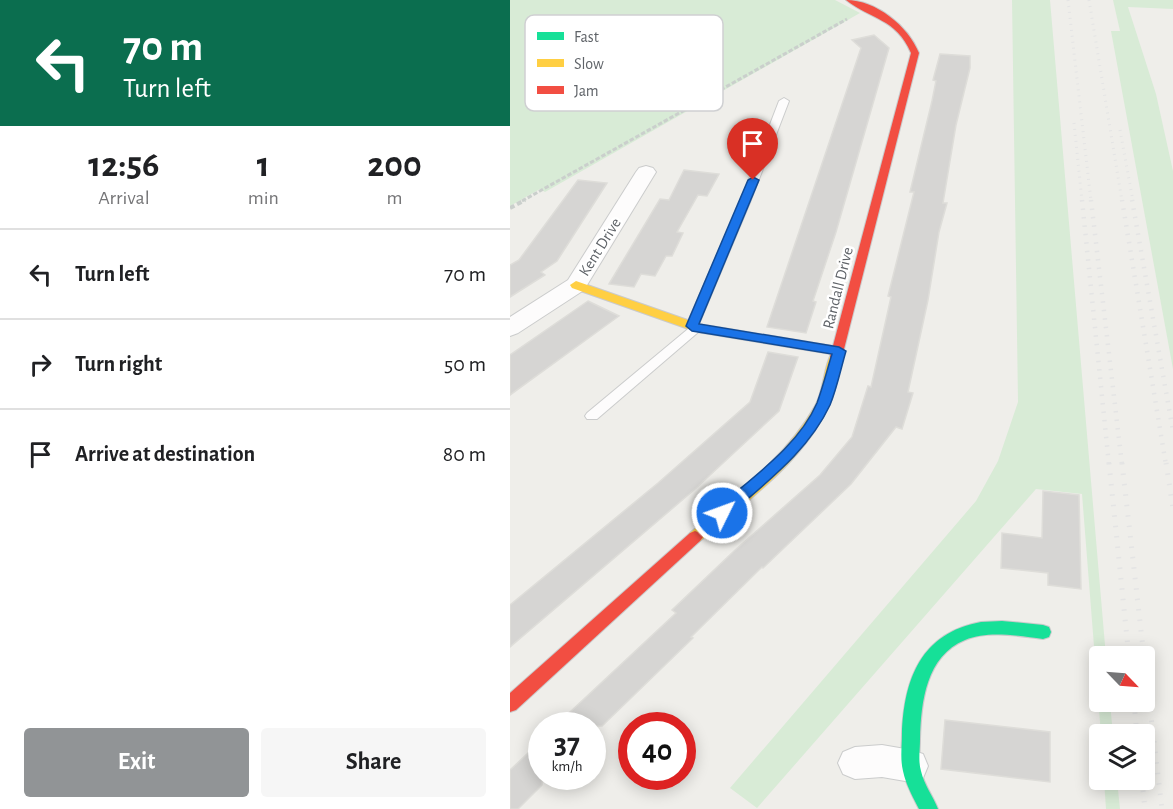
<!DOCTYPE html>
<html lang="en">
<head>
<meta charset="utf-8">
<style>
	body { margin:0; font-family:"Alegreya Sans",sans-serif; background:#f6f6f6; color:#202124; height:100vh; display:flex; flex-direction:column; font-size:22px; white-space:nowrap }
	* { box-sizing:border-box; margin:0 }
	p { font-size:20px; color:#757577 }
	.icon { flex:none; width:33px; height:33px; fill:none; stroke:currentColor; stroke-width:2; stroke-linecap:round; stroke-linejoin:round }
	.map { position:relative; flex:1; overflow:hidden }
	.drawer { display:flex; flex-direction:column; background:#fff; width:510px }
	.drawer>* { flex:none }
	.top-card { background:#0b6e4f; color:#fff; overflow:hidden }
	.needle { width:39px; rotate:115deg }
	.fabs { position:absolute; left:579px; top:646px; display:grid; gap:12px }
	.fabs a { display:grid; place-items:center; width:66px; height:66px; border-radius:6px; background:#fff; box-shadow:0 3px 15px #0003; font-size:30px }
	.speed { position:absolute; left:18px; top:712px; display:flex; gap:12px; font-size:30px; font-weight:700; text-align:center }
	.speed>* { display:grid; place-content:center; width:78px; height:78px; border-radius:50%; background:#fff; box-shadow:0 3px 15px #0003; line-height:1 }
	.speed small { font-size:15px; font-weight:400 }
	.speed .limit { border:9px solid #d22; background:#fff; color:#111 }
	.pin { position:absolute; display:grid; place-items:center; width:51px; height:51px; color:#fff; margin:-62px -26px; border-radius:50% 50% 50% 0; rotate:-45deg; box-shadow:0 0 6px #0007 }
	.pin .icon { rotate:45deg }
	.me { position:absolute; width:66px; margin:-33px; rotate:48deg; stroke-linejoin:round; filter:drop-shadow(0 0 4px #0008) }
	.turn { display:flex; align-items:center; gap:21px; height:126px; padding:0 24px; font-size:27px }
	.turn .icon { width:78px; height:78px; stroke-width:2.5 }
	.turn b { display:block; font-size:42px; line-height:51px }
	.eta { display:flex; justify-content:space-evenly; align-items:center; height:102px; text-align:center }
	.eta b { font-size:36px; font-weight:700; line-height:42px }
	.primary-button { display:flex; gap:12px; margin-top:auto; padding:12px 24px }
	.primary-button a { flex:1; height:69px; border-radius:6px; background:#919496; color:#fff; font-size:24px; font-weight:700; line-height:69px; text-align:center }
	.primary-button a+a { background:#f6f6f6; color:#202124 }
	ul { padding:0; list-style:none }
	li { display:flex; align-items:center; gap:18px; height:90px; padding:0 24px; border-top:2px solid #e0e0e0 }
	li div { flex:1 }
	li b { display:block; font-size:22px }
	li em { font-style:normal }
	main { display:flex; flex:1; min-height:0 }
	.map>svg:first-child { display:block }
	.green { fill:#d8ebd6 }
	.building { fill:#d6d5d3; stroke:#deddd9; stroke-width:1.5 }
	.lines { fill:none; stroke-linecap:round; stroke-linejoin:round }
	.lane-casing { stroke:#cbcccc; stroke-width:2 }
	.street-casing { stroke:#cbcccc; stroke-width:2 }
	.fast-casing { stroke:#cacacb; stroke-width:2 }
	.slow-casing { stroke:#cacacb; stroke-width:2 }
	.jam-casing { stroke:#cacacb; stroke-width:2 }
	.path-far1 { stroke:#cacfcc; stroke-width:3; stroke-dasharray:4.5 2; stroke-linecap:butt }
	.path { stroke:#cacfcc; stroke-width:4; stroke-dasharray:5 3; stroke-linecap:butt }
	.lane { fill:#fdfcfc; fill-rule:evenodd }
	.street { fill:#fdfcfc; fill-rule:evenodd }
	.fast { fill:#16e098; fill-rule:evenodd }
	.slow { fill:#ffcf43; fill-rule:evenodd }
	.jam { fill:#f24e42; fill-rule:evenodd }
	.rail-far2 { stroke:#e4e4e4; stroke-width:3; stroke-dasharray:1 5; stroke-linecap:butt }
	.rail-far1 { stroke:#e4e4e4; stroke-width:4.5; stroke-dasharray:1.5 7; stroke-linecap:butt }
	.rail { stroke:#e4e4e4; stroke-width:5; stroke-dasharray:1.5 9; stroke-linecap:butt }
	.route { fill:#1a73e8; stroke:#114b97; stroke-width:1.5 }
	.labels { text-anchor:middle; dominant-baseline:central; stroke-width:5; stroke-linejoin:round; paint-order:stroke }
	.street-label { font-size:16px; fill:#5f6368; stroke:#fff }
	.key { fill:#fff; stroke:#cfd0d2; stroke-width:1.5 }
	.key-label { font-size:16px; fill:#5f6368 }
</style>
</head>
<body>
<main>
<section class="drawer">
<div class="top-card">
<div class="turn"><svg class="icon" aria-label="left" viewBox="0 0 24 24"><path d="M17 20v-9H6M10 6l-5 5 5 5"/></svg><div><b>70 m</b>Turn left</div></div>
</div>
<div class="eta">
<div><b>12:56</b><p>Arrival</p></div>
<div><b>1</b><p>min</p></div>
<div><b>200</b><p>m</p></div>
</div>
<ul>
<li><svg class="icon" aria-label="left" viewBox="0 0 24 24"><path d="M17 20v-9H6M10 6l-5 5 5 5"/></svg><div><b>Turn left</b></div><em>70 m</em></li>
<li><svg class="icon" aria-label="right" viewBox="0 0 24 24"><path d="M7 20v-9h11M14 6l5 5-5 5"/></svg><div><b>Turn right</b></div><em>50 m</em></li>
<li><svg class="icon" aria-label="arrive" viewBox="0 0 24 24"><path d="M6 21V4h12l-3 4 3 4H6"/></svg><div><b>Arrive at destination</b></div><em>80 m</em></li>
</ul>
<div class="primary-button"><a>Exit</a><a>Share</a></div>
</section>
<div class="map">
<svg width="663" height="809" viewBox="0 0 663 809">
	<rect width="100%" height="100%" fill="#efeeea"/>
	<g class="green">
		<path d="M0,0H325L350,13L35,192L30,189L0,206Z"/>
		<path d="M502,0H540L596,657H590V702H600L603,735H591L572,494L526,489L247,808L220,788L466,501L488,461L508,402Z"/>
		<path d="M603,0H663V9L618,7L646,94L663,171V369L601,31H610Z"/>
		<path d="M594,780H607L610,809H596Z"/>
	</g>
	<g class="building">
		<path d="M364,35L379,48L326,232L303,301L306,302L296,333L257,327L351,48L342,40Z"/>
		<path d="M430,54L460,56V68L446,125L433,203H437L429,232L418,300L398,392L403,393L392,429L386,427L341,484L253,568L252,567L181,637L183,638L92,726H45L166,613L162,610L224,551L310,475L342,437L358,386L361,387L381,297L378,296L404,192H400L422,101L426,81L423,80Z"/>
		<path d="M174,170L209,174L197,196L188,195L167,232L173,233L162,256H156L145,276L131,274L124,287L99,284L150,199L159,200Z"/>
		<path d="M68,180L97,183L47,261L31,272L35,275L0,297V265L9,260Z"/>
		<path d="M78,301L109,316L0,395V355Z"/>
		<path d="M258,352L288,357L269,411L184,490L0,647V605L148,483L240,402Z"/>
		<path d="M533,491L569,495L571,589L538,585V573L491,568L492,533L532,538Z"/>
		<path d="M435,720L540,732V782L431,769Z"/>
		<path d="M32,740V785L8,809H0V770Z"/>
	</g>
	<g class="lines">
		<defs>
			<path id="lane" d="M274,98L279,101L241,200L189,324L193,328L87,419H77L75,416L77,413L178,329L176,326L231,200L269,101Z"/>
			<g id="street">
				<path d="M136,166L143,168L146,172L74,290L8,333L0,336V317L58,280L126,172L129,168Z"/>
				<path d="M372,745L401,750L413,754L418,766L413,778L401,782L372,777L345,779L333,774L328,763L333,752L345,747Z"/>
			</g>
			<path id="fast" d="M471,622L492,621L533,625L539,627L541,632L539,637L533,639C509,636 478,630 455,640C416,656 411,702 410,739C410,750 408,761 411,771C414,785 423,796 428,809H409C403,797 396,785 393,771C390,759 392,746 392,734C394,679 411,633 471,622Z"/>
			<path id="slow" d="M66,281L189,324L329,347L335,351L331,355L332,357C329,372 327,387 321,401C296,460 237,501 190,541L185,543L180,541L177,537L180,533C224,495 276,458 305,406C314,390 313,370 321,354L187,332L62,288L60,285Z"/>
			<g id="jam">
				<path d="M336,0C366,0 398,26 409,53L332,357L326,361L320,357L401,53C386,18 361,20 336,0Z"/>
				<path d="M185,531L190,533L193,537L190,541L6,710L0,712V693L180,533Z"/>
			</g>
		</defs>
		<use href="#lane" class="lane-casing"/>
		<use href="#street" class="street-casing"/>
		<use href="#fast" class="fast-casing"/>
		<use href="#slow" class="slow-casing"/>
		<use href="#jam" class="jam-casing"/>
		<path class="path-far1" d="M12,201L337,19"/>
		<path class="path" d="M0,208L15,200"/>
		<use href="#lane" class="lane"/>
		<use href="#street" class="street"/>
		<use href="#fast" class="fast"/>
		<use href="#slow" class="slow"/>
		<use href="#jam" class="jam"/>
		<g class="rail-far2">
			<path d="M558,0L581,201"/>
			<path d="M579,0L612,201"/>
			<path d="M564,123L572,201"/>
			<path d="M610,130L623,201"/>
		</g>
		<g class="rail-far1">
			<path d="M572,200L599,465"/>
			<path d="M581,200L612,465"/>
			<path d="M612,200L656,465"/>
			<path d="M622,200L663,431"/>
		</g>
		<g class="rail">
			<path d="M599,463L619,657"/>
			<path d="M612,463L634,657"/>
			<path d="M656,463L663,508"/>
			<path d="M634,658L652,809"/>
			<path d="M624,702L627,735"/>
			<path d="M632,780L635,809"/>
		</g>
	</g>
	<path class="route" d="M243,177L249,180L189,324L329,347L336,351C331,368 327,388 320,405C298,452 255,483 217,517H206L204,513L206,509C241,478 288,447 307,403C313,387 317,370 322,354L182,331L176,326L238,180Z"/>
	<g class="labels">
		<g class="street-label">
			<text transform="translate(90 247) rotate(-58)">Kent Drive</text>
			<text transform="translate(328 288) rotate(-76)">Randall Drive</text>
		</g>
	</g>
	<rect x="15" y="15" width="198" height="96" rx="9" class="key"/>
	<rect x="27" y="32" width="27" height="8" fill="#16e098"/>
	<rect x="27" y="59" width="27" height="8" fill="#ffcf43"/>
	<rect x="27" y="86" width="27" height="8" fill="#f24e42"/>
	<g class="key-label">
		<text x="64" y="42">Fast</text>
		<text x="64" y="69">Slow</text>
		<text x="64" y="96">Jam</text>
	</g>
</svg>
<div class="fabs">
<a><svg class="needle" viewBox="-14 -14 28 28"><path d="M0-13l5 13h-10z" fill="#e53935"/><path d="M0 13l5-13h-10z" fill="#757577"/></svg></a>
<a><svg class="icon" aria-label="layers" viewBox="0 0 24 24"><path d="M12 4l9 5-9 5-9-5zM3 14l9 5 9-5"/></svg></a>
</div>
<div class="speed"><div>37<small>km/h</small></div><div class="limit">40</div></div>
<div class="pin" style="left:243px;top:180px;background:#d93025"><svg class="icon" aria-label="arrive" viewBox="0 0 24 24"><path d="M6 21V4h12l-3 4 3 4H6"/></svg></div>
<svg class="me" style="left:212px;top:513px" viewBox="-20 -20 40 40"><circle r="17" fill="#1a73e8" stroke="#fff" stroke-width="3"/><path d="M0-11L8 9 0 5-8 9z" fill="#fff"/></svg>
</div>
</main>
</body>
</html>
